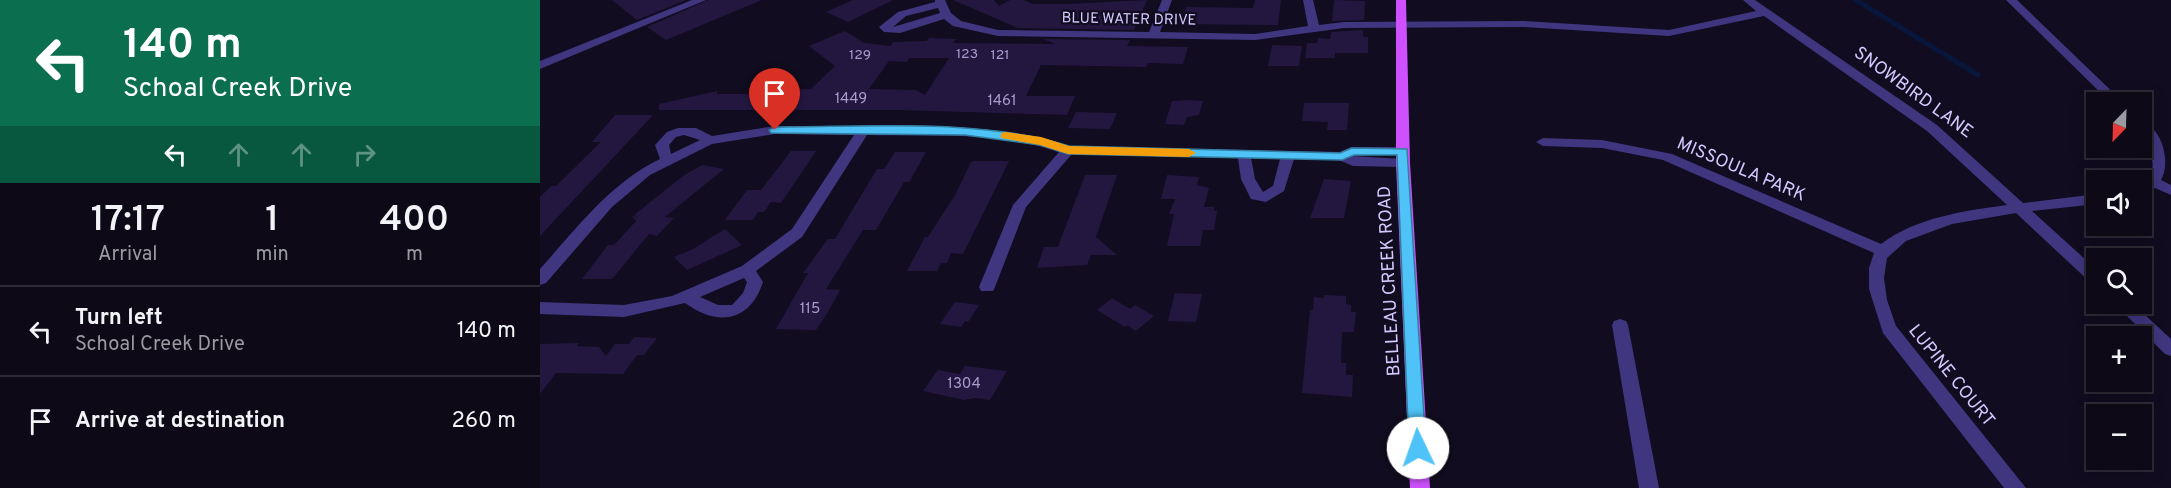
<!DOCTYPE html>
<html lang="en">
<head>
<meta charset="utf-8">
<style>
	body { margin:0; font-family:Overpass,sans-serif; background:#1b1724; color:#f1f3f6; height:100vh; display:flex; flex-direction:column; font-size:22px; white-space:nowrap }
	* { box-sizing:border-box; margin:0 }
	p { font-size:20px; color:#9a9aa1 }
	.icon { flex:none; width:33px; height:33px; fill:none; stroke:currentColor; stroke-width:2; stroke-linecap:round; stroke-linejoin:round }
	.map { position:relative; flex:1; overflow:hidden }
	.details { display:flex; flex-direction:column; background:#0d0917; width:540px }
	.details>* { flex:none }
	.hud { background:#0b6e4f; color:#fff; overflow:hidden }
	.needle { width:39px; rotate:203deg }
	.controls { position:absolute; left:1546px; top:92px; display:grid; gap:12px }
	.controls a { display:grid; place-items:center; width:66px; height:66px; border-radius:0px; background:#0d0917; box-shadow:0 3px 15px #0003,0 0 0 2px #2d2a36; font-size:30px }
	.pin { position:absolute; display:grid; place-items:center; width:51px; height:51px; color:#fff; margin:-62px -26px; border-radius:50% 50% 50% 0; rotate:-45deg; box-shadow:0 0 6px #0007 }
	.pin .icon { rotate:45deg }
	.me { position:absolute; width:66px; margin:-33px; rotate:357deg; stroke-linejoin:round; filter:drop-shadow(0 0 4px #0008) }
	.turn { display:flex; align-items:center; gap:21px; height:126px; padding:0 24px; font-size:27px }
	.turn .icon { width:78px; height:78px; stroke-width:2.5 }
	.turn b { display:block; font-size:42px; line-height:51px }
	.lanes { display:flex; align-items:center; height:57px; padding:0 24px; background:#0003; justify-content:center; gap:30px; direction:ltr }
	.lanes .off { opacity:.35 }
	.eta { display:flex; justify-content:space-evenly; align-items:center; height:102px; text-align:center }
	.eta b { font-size:36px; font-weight:600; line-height:42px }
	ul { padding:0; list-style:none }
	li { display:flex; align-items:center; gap:18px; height:90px; padding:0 24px; border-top:2px solid #2d2a36 }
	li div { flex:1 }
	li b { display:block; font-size:22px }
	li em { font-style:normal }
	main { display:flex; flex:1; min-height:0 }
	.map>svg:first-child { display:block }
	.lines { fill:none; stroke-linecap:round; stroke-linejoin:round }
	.stream { stroke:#08163b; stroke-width:5 }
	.building { fill:#231740; fill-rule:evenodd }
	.minor { fill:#3f367f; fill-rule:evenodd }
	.major { fill:#ce50ff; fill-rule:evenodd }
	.route { fill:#4fc3f7; stroke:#337fa1; stroke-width:1.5 }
	.slow { fill:#f59e0b }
	.labels { text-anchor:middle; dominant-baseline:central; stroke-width:4.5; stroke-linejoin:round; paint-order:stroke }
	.far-number-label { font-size:14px; fill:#a89ccf }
	.far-street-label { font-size:15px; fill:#d4c9ff; stroke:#110c1f }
	.number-label { font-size:15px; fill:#a89ccf }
	.street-label { font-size:18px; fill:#d4c9ff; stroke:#110c1f }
</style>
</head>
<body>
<main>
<section class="details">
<div class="hud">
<div class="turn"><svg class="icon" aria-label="left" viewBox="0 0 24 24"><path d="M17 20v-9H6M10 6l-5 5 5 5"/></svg><div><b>140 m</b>Schoal Creek Drive</div></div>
<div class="lanes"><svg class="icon" aria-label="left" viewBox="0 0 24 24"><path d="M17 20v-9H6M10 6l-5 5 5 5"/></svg><svg class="icon off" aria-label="ahead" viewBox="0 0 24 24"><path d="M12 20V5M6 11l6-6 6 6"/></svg><svg class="icon off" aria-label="ahead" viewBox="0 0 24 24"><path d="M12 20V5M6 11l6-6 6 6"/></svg><svg class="icon off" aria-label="right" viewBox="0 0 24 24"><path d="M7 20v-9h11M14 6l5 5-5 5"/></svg></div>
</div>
<div class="eta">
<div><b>17:17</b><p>Arrival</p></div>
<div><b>1</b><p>min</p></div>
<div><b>400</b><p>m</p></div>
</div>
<ul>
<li><svg class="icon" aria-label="left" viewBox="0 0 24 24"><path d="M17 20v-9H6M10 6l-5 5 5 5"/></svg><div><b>Turn left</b><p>Schoal Creek Drive</p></div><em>140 m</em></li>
<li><svg class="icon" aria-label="arrive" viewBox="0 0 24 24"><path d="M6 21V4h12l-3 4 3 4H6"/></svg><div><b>Arrive at destination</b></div><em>260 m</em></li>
</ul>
</section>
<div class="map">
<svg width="1631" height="488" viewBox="0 0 1631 488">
	<rect width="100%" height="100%" fill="#110c1f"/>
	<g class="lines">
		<path class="stream" d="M1316,0L1438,75"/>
	</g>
	<g class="building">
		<path d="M72,0H146L97,20Z"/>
		<path d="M168,0H222L126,40L107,27Z"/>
		<path d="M313,0H353L308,22L286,12Z"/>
		<path d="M413,0H454L459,6L470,0H483L493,4H528L607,0L594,30L478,28Z"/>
		<path d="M715,0H741L738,25L641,24L646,7L713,8Z"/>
		<path d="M794,0L825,1L824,20L792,21Z"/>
		<path d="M823,30V37H828V53H795V58H765L767,43H777L778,38L790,39L791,32Z"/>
		<path d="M305,31L324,43L351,46L353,42L387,41L389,38L416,39L413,43L515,44L503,39L590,40L587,46L648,47L643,64L608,63L606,67L501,65L486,96H535L527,115L357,110H119V104L177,91V94H242L246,90L271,89L295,66L269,46ZM369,58H409L385,95L376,90L329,89L349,61L367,62Z"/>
		<path d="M732,45L762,46L759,66H728Z"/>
		<path d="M632,101L647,100L663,101L659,115L647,117L644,125L625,124Z"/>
		<path d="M764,103H809L807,130H787L788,122L762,121Z"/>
		<path d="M536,112L577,113L570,129L528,128Z"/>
		<path d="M75,115H113L0,236V197L11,186H16L61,142H52Z"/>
		<path d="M251,151H276L241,203L231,202L224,212H218L213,220H185L207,190H221Z"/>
		<path d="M355,152H386L369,182H364L336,230H323L286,289L300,290L288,312L276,330L236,329L268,273H263L288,239H295L337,169H344Z"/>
		<path d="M435,161H469L423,254L411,253L407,263H401L397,271H367L385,237H388L415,195L431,162Z"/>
		<path d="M162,165L184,169L125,217L134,218L117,236L109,234L72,279H42L68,245H74L96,221L92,216L99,217L94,215L143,176Z"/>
		<path d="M545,175H577L556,237L577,255H551L547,265L497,268L504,247H518Z"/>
		<path d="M627,175L659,177L657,185L669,188L664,207H674V211H677L674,230H663L660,246H627L634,214H629L635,199H621Z"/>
		<path d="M784,179L811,181L804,218H770Z"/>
		<path d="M185,229L202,245L147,270L134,257L153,249Z"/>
		<path d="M635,293L662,294L656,322L628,321Z"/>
		<path d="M784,295L806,296V304L811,305V312H816L814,332H802L801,363H806V375H813L812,397L762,393L770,310H773L774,297L784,298Z"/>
		<path d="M572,298L590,309L595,305L614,316L596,331L587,325L585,327L557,310Z"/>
		<path d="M415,302L439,305L428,322L425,321L421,327L400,324Z"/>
		<path d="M94,337L117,338L104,355H97L83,374L16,373L0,394V344L39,343L37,346L59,347L66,356L75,344H89Z"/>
		<path d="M425,366L467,371L450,400L435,398L424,400L383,391L398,370L420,374Z"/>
	</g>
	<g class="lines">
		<g class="minor">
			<path d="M152,0H166L0,69V61Z"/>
			<path d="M395,0H405L411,13L421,21L458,30L609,32L622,0H632L620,32L715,34L768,26L763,0H773L779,25L804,22L984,21L1129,30L1216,11L1203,0H1215L1397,125L1483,203L1557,194V204L1492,211L1557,270V285L1551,283L1476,213L1412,224L1366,241L1347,258L1344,278L1347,300L1356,326L1486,488H1464L1343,333L1329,289V268L1334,253L1123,160L1062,148L1003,146L996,142L1003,138L1062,140L1132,154L1341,244C1377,217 1424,211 1467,205L1387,131L1224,16L1129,36L984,27L804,28L715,40L458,36L413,26L404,19L360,33L344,32L339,27L358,12L395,2ZM398,8L400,13L353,27L366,16Z"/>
			<path d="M1466,0H1477L1583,102H1570Z"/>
			<path d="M1602,122C1623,128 1631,164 1621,180L1631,185V195L1615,188L1602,195V184C1626,168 1602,142 1602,122Z"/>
			<path d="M235,126L425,128L501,137L529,146L800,152L811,147H863L870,151L868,154L812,156L863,159L870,163L863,167L813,166L799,160L754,159L744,191L726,202L711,199L701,179L698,158L532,154L486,207L455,287L453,291H441L439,287L473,205L519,152C459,131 390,136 327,135L262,237L216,271L223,282C210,322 178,327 145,303L84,317L0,314V302L84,305L132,296L202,266L252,229L314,135L235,134L172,144L110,175L72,207L6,283L0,285V269C36,229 70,183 120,159L115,145L127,132L138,128H156L172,136ZM144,135L160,140L131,154L129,145L136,137ZM711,158L740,159L733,186L723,192L715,179ZM204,278L207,282L203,293L192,305H178L160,297Z"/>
			<path d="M1574,303H1592L1631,339V356L1625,354Z"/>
			<path d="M1080,319L1086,321L1088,325L1119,488H1099L1072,325L1074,321Z"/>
		</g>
		<path class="major" d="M856,0H866L870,163L890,488H870L856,163Z"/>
	</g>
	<path class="route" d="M235,127C328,127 442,118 529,146L800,153L812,148L867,149L886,448L883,454L878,456L872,454L869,448L857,155H814L802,160L528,154L500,145L425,135L231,133L229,130Z"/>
	<path class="slow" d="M466,132L501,137L529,146L649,149L656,153L649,157L528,154L500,145L461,138V133Z"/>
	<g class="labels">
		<g class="far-number-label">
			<text x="427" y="54">123</text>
			<text x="320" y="55">129</text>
			<text x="460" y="55">121</text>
		</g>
		<g class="far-street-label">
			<text transform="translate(589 20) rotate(1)">BLUE WATER DRIVE</text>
		</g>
		<g class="number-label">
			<text x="311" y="99">1449</text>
			<text x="462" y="101">1461</text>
			<text x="270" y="309">115</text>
			<text x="424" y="384">1304</text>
		</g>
		<g class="street-label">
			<text transform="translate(1373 93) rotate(36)">SNOWBIRD LANE</text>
			<text transform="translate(1201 170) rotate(23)">MISSOULA PARK</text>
			<text transform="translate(850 281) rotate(-93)">BELLEAU CREEK ROAD</text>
			<text transform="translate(1411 376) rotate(51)">LUPINE COURT</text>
		</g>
	</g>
</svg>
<div class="controls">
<a><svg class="needle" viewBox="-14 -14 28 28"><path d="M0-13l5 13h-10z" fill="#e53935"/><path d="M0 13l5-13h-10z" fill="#9a9aa1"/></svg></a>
<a><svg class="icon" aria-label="sound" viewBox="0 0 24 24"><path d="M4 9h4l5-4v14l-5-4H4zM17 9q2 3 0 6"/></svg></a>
<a><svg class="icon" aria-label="search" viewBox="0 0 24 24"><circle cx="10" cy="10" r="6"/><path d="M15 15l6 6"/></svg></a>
<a>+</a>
<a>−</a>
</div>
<div class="pin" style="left:235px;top:130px;background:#d93025"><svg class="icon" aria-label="arrive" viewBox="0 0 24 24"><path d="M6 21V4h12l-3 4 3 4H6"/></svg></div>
<svg class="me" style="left:878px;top:448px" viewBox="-20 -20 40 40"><circle r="19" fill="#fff"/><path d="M0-13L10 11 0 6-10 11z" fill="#4fc3f7"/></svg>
</div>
</main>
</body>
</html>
